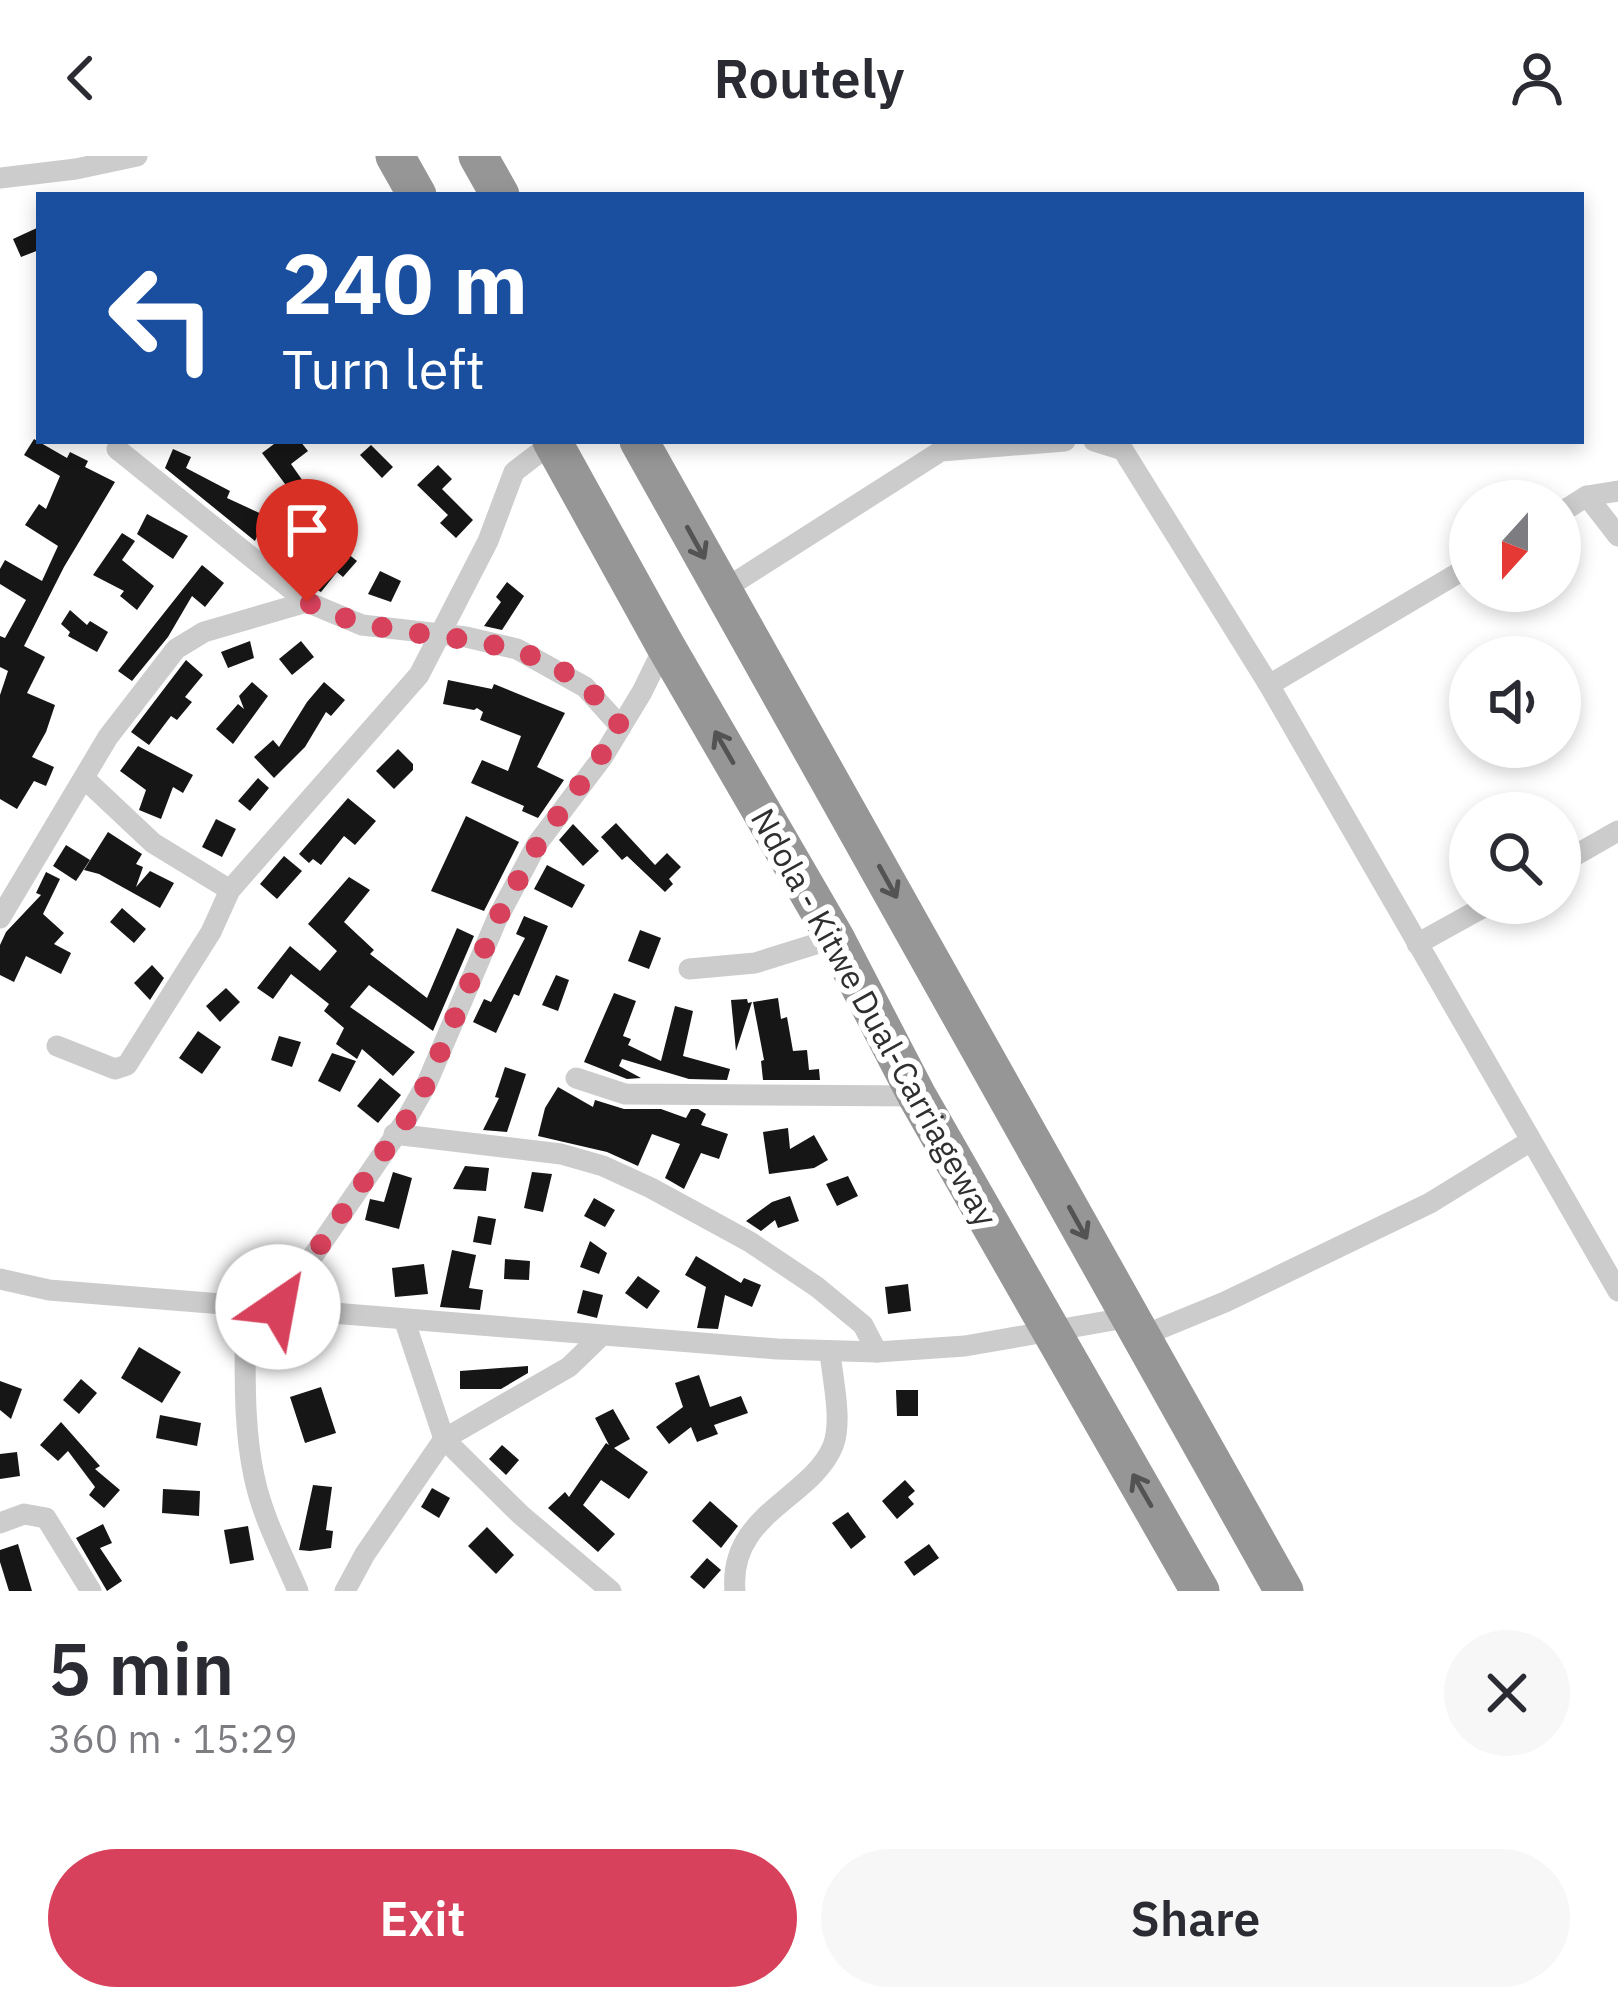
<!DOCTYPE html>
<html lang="en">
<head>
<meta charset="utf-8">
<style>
	body { margin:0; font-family:"IBM Plex Sans",sans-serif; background:#f7f7f7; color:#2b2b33; height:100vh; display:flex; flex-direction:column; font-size:45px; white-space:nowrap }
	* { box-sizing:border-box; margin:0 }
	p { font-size:39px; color:#7c7c81 }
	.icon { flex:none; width:66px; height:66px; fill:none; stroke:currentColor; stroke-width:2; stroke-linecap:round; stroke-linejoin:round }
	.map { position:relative; height:1435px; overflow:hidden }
	.side { display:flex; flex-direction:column; background:#fff; flex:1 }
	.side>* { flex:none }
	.top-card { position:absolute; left:36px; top:36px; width:1548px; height:252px; border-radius:0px; box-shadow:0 6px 18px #0003; background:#1a4fa0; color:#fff; overflow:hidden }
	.needle { width:78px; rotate:201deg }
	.tools { position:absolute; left:1449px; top:324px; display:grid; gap:24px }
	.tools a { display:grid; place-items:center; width:132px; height:132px; border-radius:50%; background:#fff; box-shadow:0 6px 18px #0003; font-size:60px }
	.pin { position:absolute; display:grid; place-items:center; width:102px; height:102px; color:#fff; margin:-123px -51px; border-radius:50% 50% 50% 0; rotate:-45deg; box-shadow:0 0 12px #0007 }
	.pin .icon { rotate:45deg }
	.me { position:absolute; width:132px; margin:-66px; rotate:33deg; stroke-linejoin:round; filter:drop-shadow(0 0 9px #0008) }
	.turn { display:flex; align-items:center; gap:42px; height:252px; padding:0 48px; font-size:54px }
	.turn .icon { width:156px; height:156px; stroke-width:2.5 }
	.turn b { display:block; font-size:84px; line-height:102px }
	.round { display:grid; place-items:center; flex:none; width:126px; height:126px; border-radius:63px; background:#f7f7f7 }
	.overview { display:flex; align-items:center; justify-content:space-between; height:204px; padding:0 48px }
	h1 { font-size:72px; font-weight:600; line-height:90px }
	.cta { display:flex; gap:24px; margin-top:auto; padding:24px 48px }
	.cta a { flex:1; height:138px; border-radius:72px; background:#d7415b; color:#fff; font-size:48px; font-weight:600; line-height:138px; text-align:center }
	.cta a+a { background:#f7f7f7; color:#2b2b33 }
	header { display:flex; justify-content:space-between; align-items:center; height:156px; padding:0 48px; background:#fff; font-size:54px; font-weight:600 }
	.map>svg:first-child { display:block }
	.building { fill:#161616 }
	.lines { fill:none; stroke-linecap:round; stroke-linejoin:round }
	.street { stroke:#ccc; stroke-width:21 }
	.highway { stroke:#969696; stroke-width:39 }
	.oneway { stroke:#535353 }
	.route { stroke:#d7415b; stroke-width:21; stroke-dasharray:0 37.8 }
	.labels { text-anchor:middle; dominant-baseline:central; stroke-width:12; stroke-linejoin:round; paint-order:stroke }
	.street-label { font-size:33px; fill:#2f2f2f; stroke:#fff }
</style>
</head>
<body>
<header><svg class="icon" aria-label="back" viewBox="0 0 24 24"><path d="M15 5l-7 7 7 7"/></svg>Routely<svg class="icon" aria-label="person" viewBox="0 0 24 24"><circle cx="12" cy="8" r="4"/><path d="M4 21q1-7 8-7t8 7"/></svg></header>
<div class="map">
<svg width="1618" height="1435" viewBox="0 0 1618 1435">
	<rect width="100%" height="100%" fill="#fff"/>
	<g class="building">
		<path d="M39,71V94L21,101L13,83Z"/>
		<path d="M34,283L67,302L70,296L88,305L85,311L115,326L64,411L24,490L45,501L27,537L55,549L46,576L32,601L54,611L46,630L34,625L17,653L0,643V539L8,515L0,511V480L5,482L26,444L0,428V413L5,404L42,425L58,390L25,369L39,348L46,353L60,320L24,299Z"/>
		<path d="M278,285H300L308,295L291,308L312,338L297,349H291L282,336L288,332L262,297Z"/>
		<path d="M371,289L393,311L382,322L360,299Z"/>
		<path d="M173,293L191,301L186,312L230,335L227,342L266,360L255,385L165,312Z"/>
		<path d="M438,309L452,323L442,333L473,364L456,382L440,367L448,359L417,329Z"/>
		<path d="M147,358L188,380L173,403L137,378Z"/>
		<path d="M122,377L135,385L122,404L154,430L137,454L120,440L124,435L93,419Z"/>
		<path d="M337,389L357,405L343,421L337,416L321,436L315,433L302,423L311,412L316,415Z"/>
		<path d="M202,409L224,427L205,451L192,440L168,481L132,525L118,515Z"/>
		<path d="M380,415L401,425L391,446L368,438Z"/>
		<path d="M507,426L524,440L502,474L484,470L501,446L496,441Z"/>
		<path d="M70,454L87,469L90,465L108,476L97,496L68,480L70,476L61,468Z"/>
		<path d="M250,485L254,502L228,512L221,496Z"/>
		<path d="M301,485L314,501L292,519L279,503Z"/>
		<path d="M186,504L203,519L185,541L192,546L177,564L171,560L149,589L131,576Z"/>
		<path d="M448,524L492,533L494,528L565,557L537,611L564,624L538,662L522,655L524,650L471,627L482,604L508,615L521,580L480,564L483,556L477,552L474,554L443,548Z"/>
		<path d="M252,526L268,540L233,588L216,573L238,548L244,553L239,540Z"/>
		<path d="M324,526L345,544L331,560L326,556L305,591L274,622L254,601L273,584L279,591L307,546Z"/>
		<path d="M138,590L193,619L183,637L173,631L161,663L139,654L146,634L120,615Z"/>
		<path d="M398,593L413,608V614L394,633L376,615Z"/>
		<path d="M258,622L269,632L250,655L238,645Z"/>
		<path d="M348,642L376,665L355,689L344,680L321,709L313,703L309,707L299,698Z"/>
		<path d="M466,660L519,686L484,755L431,735Z"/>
		<path d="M216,663L236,673L222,701L202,691Z"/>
		<path d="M616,667L655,709L667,697L681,711L669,723L673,728L665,736L627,700L622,704L601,681Z"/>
		<path d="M573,668L599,695L583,710L559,684Z"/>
		<path d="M108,676L142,698L136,708L143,711L136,731L150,715L174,727L160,752L99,718L84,714Z"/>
		<path d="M66,689L90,704L76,725L53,710Z"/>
		<path d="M284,700L302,715L277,743L260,728Z"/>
		<path d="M547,709L585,729L572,752L534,733Z"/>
		<path d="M46,716L60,723L43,758L64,777L54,788L71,797L61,818L26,800L14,826L0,819V789L6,776L41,739L36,737Z"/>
		<path d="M349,721L370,734L344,766L374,794L370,798L427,842L457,772L474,780L433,875L369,829L350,851L415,896L393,920L362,893L357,903L336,888L344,872L324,855L329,848L291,818L273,843L257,832L290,790L320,815L337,795L308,768Z"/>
		<path d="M122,752L146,773L134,787L110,766Z"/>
		<path d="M524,760L548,770L519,840L514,838L496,877L473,866L484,843L491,846L525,782L516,778Z"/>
		<path d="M640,774L661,782L649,813L628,805Z"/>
		<path d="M152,809L164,822L150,844L134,827Z"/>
		<path d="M556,819L569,824L558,855L542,849Z"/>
		<path d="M226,832L240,846L220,866L206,850Z"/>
		<path d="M614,837L636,845L623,880L631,883L628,889L661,905L675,850L693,855L683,900L730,913L727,924L689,923L622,903L619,910L641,922L627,923L584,906Z"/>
		<path d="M778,842L781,863L787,861L793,895L807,894L809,914L819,913L820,924H763L761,905L764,904L753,846Z"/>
		<path d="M747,843L748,847L752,846L736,895L731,844Z"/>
		<path d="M198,875L221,891L202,918L179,902Z"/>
		<path d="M279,880L301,886L292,911L271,904Z"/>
		<path d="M332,897L356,905L340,936L318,925Z"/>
		<path d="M505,911L526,918L507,976L483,974L499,942L495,941Z"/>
		<path d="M380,922L401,939L378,967L357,950Z"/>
		<path d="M558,931L593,951L595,944L624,953H661L686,962L691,953H698L706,958L701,969L728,978L719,1003L701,997L684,1033L665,1022L680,988L652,978L638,1010L607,996L538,980L545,952Z"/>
		<path d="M788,972L790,993L814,979L828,1004L814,1012L769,1018L763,976Z"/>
		<path d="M465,1010L489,1012L486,1035L453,1033Z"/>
		<path d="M393,1016L412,1022L399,1073L365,1064L370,1043L384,1046Z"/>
		<path d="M532,1016L552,1018L543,1056L524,1052Z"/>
		<path d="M848,1020L858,1040L837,1050L826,1028Z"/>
		<path d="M790,1040L799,1065L778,1072L775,1064L761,1075L746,1065L772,1046Z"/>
		<path d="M594,1042L615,1054L605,1071L584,1060Z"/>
		<path d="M478,1060L496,1063L491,1089L473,1086Z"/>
		<path d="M590,1085L607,1097L599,1118L580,1111Z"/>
		<path d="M452,1094L476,1099L469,1132L483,1134L480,1154L440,1151Z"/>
		<path d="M696,1100L741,1127L744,1122L761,1129L752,1151L725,1139L718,1173L697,1172L706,1131L685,1119Z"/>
		<path d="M505,1103L530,1105L529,1124L504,1123Z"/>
		<path d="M424,1108L428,1138L395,1141L392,1112Z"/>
		<path d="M638,1120L660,1135L647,1153L625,1137Z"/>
		<path d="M908,1128L911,1155L888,1158L885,1131Z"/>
		<path d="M583,1134L603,1139L597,1162L577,1157Z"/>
		<path d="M139,1191L181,1216L162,1247L121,1222Z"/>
		<path d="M528,1210V1217L501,1233H460V1215Z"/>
		<path d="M699,1219L710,1251L741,1240L748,1257L714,1269L718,1278L697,1286L691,1271L669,1288L656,1271L683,1251L675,1227Z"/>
		<path d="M81,1223L97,1237L79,1258L63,1244Z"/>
		<path d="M0,1225L22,1233L11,1263L0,1254Z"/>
		<path d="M321,1231L336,1277L305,1287L290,1241Z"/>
		<path d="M896,1234H918V1260H897Z"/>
		<path d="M613,1253L630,1283L614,1292L648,1316L629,1343L601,1324L583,1349L615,1378L598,1396L548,1352L565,1336L569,1341L606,1287L609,1289L595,1262Z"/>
		<path d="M160,1259L201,1267L197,1290L156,1282Z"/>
		<path d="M61,1266L100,1310L95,1313L120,1334L104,1352L89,1339L95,1331L68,1295L58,1305L40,1289Z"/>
		<path d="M502,1289L519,1304L506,1319L489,1303Z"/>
		<path d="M17,1296L20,1320L0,1323V1298Z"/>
		<path d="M905,1324L915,1335L908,1341L914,1348L897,1363L882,1345Z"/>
		<path d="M313,1329L332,1331L326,1374L333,1375L331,1392L310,1395L299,1394Z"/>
		<path d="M432,1332L450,1342L439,1362L421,1351Z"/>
		<path d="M163,1333L200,1335L199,1360L162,1357Z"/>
		<path d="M710,1345L738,1370L721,1392L692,1365Z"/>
		<path d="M848,1356L866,1381L851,1393L832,1367Z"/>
		<path d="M103,1368L112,1387L100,1392L122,1425L107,1435L76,1382Z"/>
		<path d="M248,1370L254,1404L230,1408L224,1374Z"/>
		<path d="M487,1371L514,1399L496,1418L468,1390Z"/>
		<path d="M18,1388L32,1435H9L0,1406V1394Z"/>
		<path d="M929,1388L939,1402L914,1420L904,1406Z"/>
		<path d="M707,1402L721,1414L704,1433L690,1421Z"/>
	</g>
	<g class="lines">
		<g class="street">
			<path d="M0,22L76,13L137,0"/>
			<path d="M1094,285L1123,294L1269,529L1618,1135"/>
			<path d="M117,293L307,446L362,469L466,481L517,493L585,531L621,571"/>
			<path d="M1587,340L1618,380"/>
			<path d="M1560,357L1587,340L1618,335"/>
			<path d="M723,434L941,295L1065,285"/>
			<path d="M1269,529L1470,410"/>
			<path d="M86,624L153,687L230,734"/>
			<path d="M1560,708L1618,675"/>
			<path d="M0,762L108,581L176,493L204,476L307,446"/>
			<path d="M1417,788L1491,747"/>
			<path d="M689,813L755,807L835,782"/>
			<path d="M57,890L115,913L127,909L211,776L230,734L419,519L488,385L514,316L553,286"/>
			<path d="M576,922L625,938L917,940"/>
			<path d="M394,978L561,998L603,1010L651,1032L750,1086L817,1131L863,1169L877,1196"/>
			<path d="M0,1123L49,1134L777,1193L877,1196L965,1190L1131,1161"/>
			<path d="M245,1148C246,1205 242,1264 254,1320C262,1360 282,1397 298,1435"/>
			<path d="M278,1151L406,964L427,927L497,763L537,688L602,602L642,536L665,489"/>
			<path d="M405,1166L444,1283L521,1359L611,1435"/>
			<path d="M1142,1180L1225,1146L1430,1047L1529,986"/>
			<path d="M0,1367L24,1358L46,1362L91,1435"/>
			<path d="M345,1435L365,1398L444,1283L569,1211L599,1182"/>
			<path d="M735,1435C728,1358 811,1343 833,1290C843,1264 832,1222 830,1195"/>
		</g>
		<g class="highway">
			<path d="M395,0L417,39"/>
			<path d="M478,0L500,39"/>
			<path d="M552,285L665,489L835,782L917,940L1200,1435"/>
			<path d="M639,285L1284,1435"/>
		</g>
	</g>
	<defs><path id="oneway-shaft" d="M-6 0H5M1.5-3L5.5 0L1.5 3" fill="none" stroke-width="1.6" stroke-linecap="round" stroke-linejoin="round" transform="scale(3)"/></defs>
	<g class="oneway">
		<use href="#oneway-shaft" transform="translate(696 387) rotate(61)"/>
		<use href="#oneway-shaft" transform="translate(724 591) rotate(-120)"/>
		<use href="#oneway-shaft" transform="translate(888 726) rotate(61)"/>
		<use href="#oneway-shaft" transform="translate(1078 1067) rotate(61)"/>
		<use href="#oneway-shaft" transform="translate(1142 1334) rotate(-120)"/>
	</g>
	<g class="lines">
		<path class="route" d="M278,1151L406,964L427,927L497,763L538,688L621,571C539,452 415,503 307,446"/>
	</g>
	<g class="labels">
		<g class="street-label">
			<text transform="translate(875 861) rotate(61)">Ndola - Kitwe Dual-Carriageway</text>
		</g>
	</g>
</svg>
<div class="tools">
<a><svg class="needle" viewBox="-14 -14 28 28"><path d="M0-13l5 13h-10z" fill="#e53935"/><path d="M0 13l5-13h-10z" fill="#7c7c81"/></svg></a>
<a><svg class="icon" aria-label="sound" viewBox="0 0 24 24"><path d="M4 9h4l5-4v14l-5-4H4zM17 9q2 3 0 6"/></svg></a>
<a><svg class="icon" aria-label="search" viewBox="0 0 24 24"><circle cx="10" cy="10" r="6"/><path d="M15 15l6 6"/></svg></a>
</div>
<div class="pin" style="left:307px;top:446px;background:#d93025"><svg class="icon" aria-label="arrive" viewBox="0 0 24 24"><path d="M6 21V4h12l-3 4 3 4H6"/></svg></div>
<svg class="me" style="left:278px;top:1151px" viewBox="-20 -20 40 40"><circle r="19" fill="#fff"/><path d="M0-13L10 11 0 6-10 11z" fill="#d7415b"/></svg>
<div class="top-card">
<div class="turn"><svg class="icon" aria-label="left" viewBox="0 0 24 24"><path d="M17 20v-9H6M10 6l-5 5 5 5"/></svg><div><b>240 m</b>Turn left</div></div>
</div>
</div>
<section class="side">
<div class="overview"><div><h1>5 min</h1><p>360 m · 15:29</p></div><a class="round"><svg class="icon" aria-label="close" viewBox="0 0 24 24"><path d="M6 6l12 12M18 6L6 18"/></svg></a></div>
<div class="cta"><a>Exit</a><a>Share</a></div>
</section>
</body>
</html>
